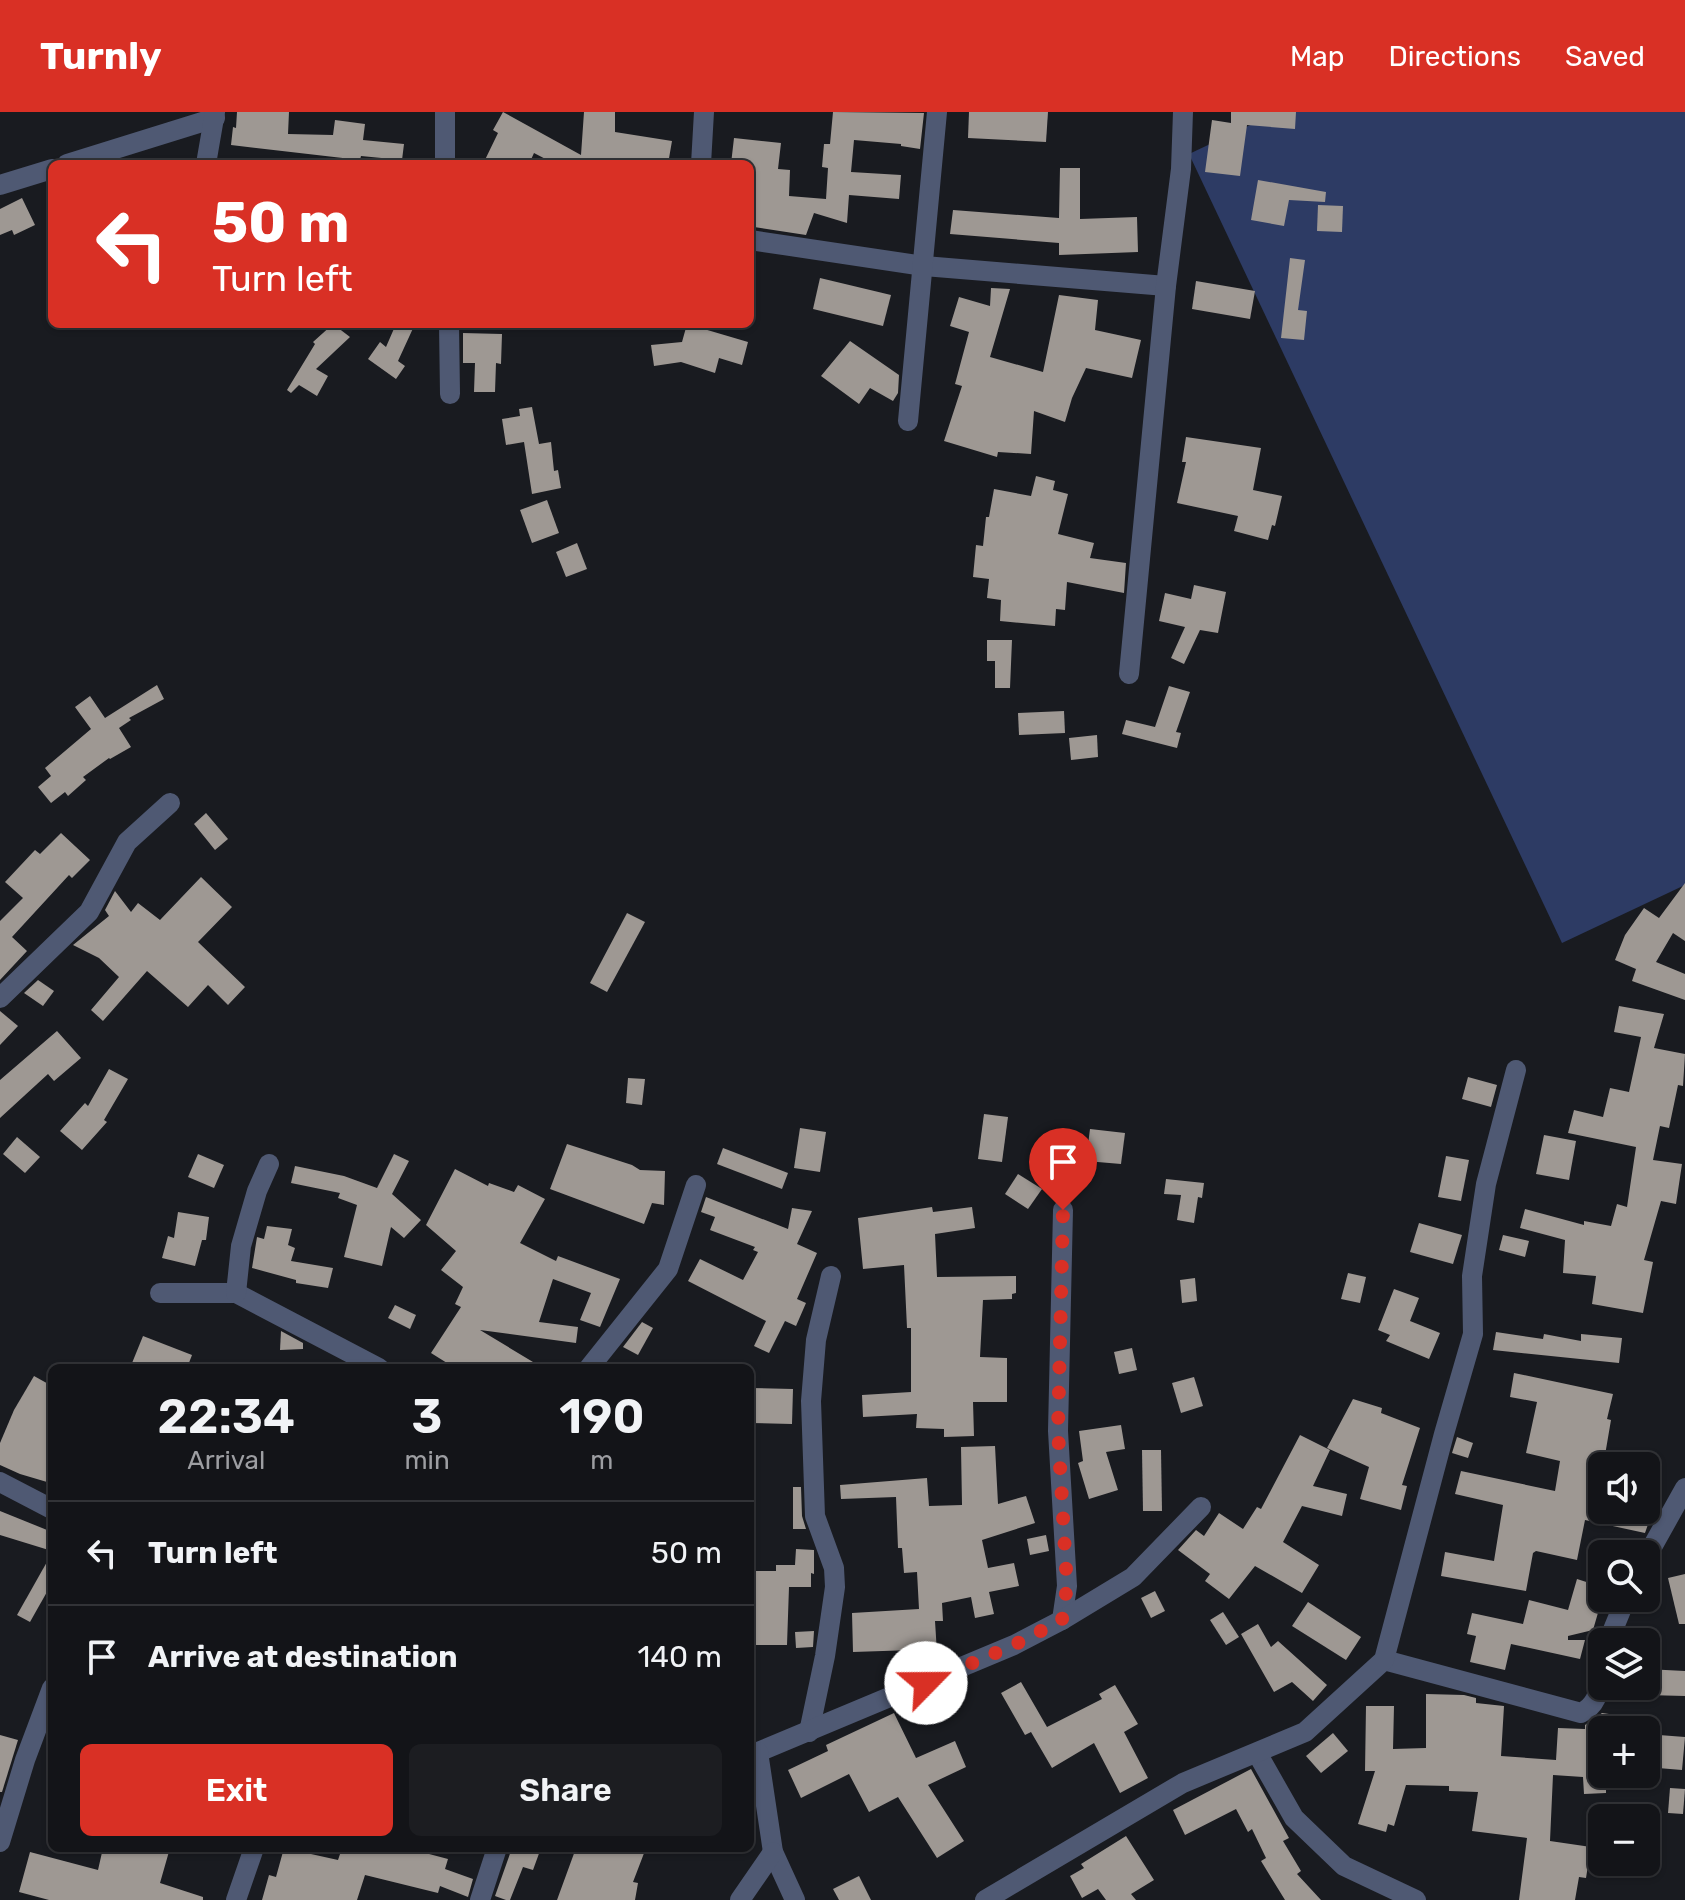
<!DOCTYPE html>
<html lang="en">
<head>
<meta charset="utf-8">
<style>
	body { margin:0; font-family:Rubik,sans-serif; background:#1c1d21; color:#f1f3f6; height:100vh; display:flex; flex-direction:column; font-size:30px; white-space:nowrap }
	* { box-sizing:border-box; margin:0 }
	p { font-size:26px; color:#9d9ea2 }
	.icon { flex:none; width:44px; height:44px; fill:none; stroke:currentColor; stroke-width:2; stroke-linecap:round; stroke-linejoin:round }
	.map { position:relative; flex:1; overflow:hidden }
	.sheet { position:absolute; left:48px; top:1252px; width:706px; height:488px; display:flex; flex-direction:column; background:#131418; border-radius:12px; box-shadow:0 2px 6px #0004,0 0 0 2px #323337 }
	.sheet>* { flex:none }
	.guide { position:absolute; left:48px; top:48px; width:706px; height:168px; border-radius:12px; box-shadow:0 2px 6px #0004,0 0 0 2px #323337; background:#d93025; color:#fff; overflow:hidden }
	.buttons { position:absolute; left:1588px; top:1340px; display:grid; gap:16px }
	.buttons a { display:grid; place-items:center; width:72px; height:72px; border-radius:12px; background:#131418; box-shadow:0 2px 6px #0004,0 0 0 2px #323337; font-size:40px }
	.pin { position:absolute; display:grid; place-items:center; width:68px; height:68px; color:#fff; margin:-82px -34px; border-radius:50% 50% 50% 0; rotate:-45deg; box-shadow:0 0 8px #0007 }
	.pin .icon { rotate:45deg }
	.me { position:absolute; width:88px; margin:-44px; rotate:67deg; stroke-linejoin:round; filter:drop-shadow(0 0 6px #0008) }
	.turn { display:flex; align-items:center; gap:28px; height:168px; padding:0 32px; font-size:36px }
	.turn .icon { width:104px; height:104px; stroke-width:2.5 }
	.turn b { display:block; font-size:56px; line-height:68px }
	.eta { display:flex; justify-content:space-evenly; align-items:center; height:136px; text-align:center }
	.eta b { font-size:48px; font-weight:600; line-height:56px }
	.cta { display:flex; gap:16px; margin-top:auto; padding:16px 32px }
	.cta a { flex:1; height:92px; border-radius:12px; background:#d93025; color:#fff; font-size:32px; font-weight:600; line-height:92px; text-align:center }
	.cta a+a { background:#1c1d21; color:#f1f3f6 }
	ul { padding:0; list-style:none }
	li { display:flex; align-items:center; gap:24px; height:104px; padding:0 32px; border-top:2px solid #323337 }
	li div { flex:1 }
	li b { display:block; font-size:30px }
	li em { font-style:normal }
	header { display:flex; align-items:center; gap:48px; box-sizing:border-box; height:112px; padding:0 40px; background:#d93025; color:#fff }
	header strong { font-size:38px }
	nav { display:flex; gap:44px; margin-inline-start:auto; font-size:28px }
	.map>svg:first-child { display:block }
	.green { fill:#2d3b64 }
	.building { fill:#9e9893 }
	.lines { fill:none; stroke-linecap:round; stroke-linejoin:round }
	.street { stroke:#4f5973; stroke-width:20 }
	.route { stroke:#d93025; stroke-width:14; stroke-dasharray:0 25.2 }
</style>
</head>
<body>
<header>
<strong>Turnly</strong>
<nav><a>Map</a><a>Directions</a><a>Saved</a></nav>
</header>
<div class="map">
<svg width="1685" height="1788" viewBox="0 0 1685 1788">
	<rect width="100%" height="100%" fill="#191b20"/>
	<path class="green" d="M1278,0H1685V773L1562,831L1189,42Z"/>
	<g class="building">
		<path d="M237,0H289L288,22L333,23L335,8L365,12L363,28L404,32L402,48L361,44L360,48L231,33L233,15L236,16Z"/>
		<path d="M503,0L581,43L584,0H615V20L672,29L668,52H555L534,41L529,52H483L498,21L493,18Z"/>
		<path d="M833,0L924,1L920,37L901,34V32L854,28L851,60L901,63L899,87L849,83L847,111L814,101L806,123L754,115V109L750,108V52H731L734,26L781,31L778,57L790,58L789,84L826,87L828,56L822,55L824,32H830Z"/>
		<path d="M969,0H1048L1046,30L968,26Z"/>
		<path d="M1231,0H1296L1295,17L1247,13L1240,64L1205,60L1212,8L1231,11Z"/>
		<path d="M1060,56H1080V107L1137,105L1138,140L1059,143V131L950,122L953,98L1059,106Z"/>
		<path d="M1258,68L1326,80L1325,90L1289,88L1284,114L1251,108Z"/>
		<path d="M22,86L35,113L14,123L12,118L0,123V97Z"/>
		<path d="M1318,93L1343,94L1342,120L1317,119Z"/>
		<path d="M1290,146L1305,148L1298,198L1307,199L1304,228L1281,226Z"/>
		<path d="M820,166L891,183L883,214L813,197Z"/>
		<path d="M1196,169L1255,179L1250,207L1192,197Z"/>
		<path d="M991,176L1010,177L990,245L1043,260L1059,183L1098,188L1095,218L1141,228L1132,266L1086,256L1072,286L1065,310L1034,299L1031,342L998,340L997,345L944,329L962,274L955,272L969,220L950,214L959,185L990,194Z"/>
		<path d="M333,212L350,225L316,257L328,264L317,284L299,273L291,281L287,278L315,232L313,230Z"/>
		<path d="M396,212H415L398,249L405,254L396,267L368,247L380,230L386,235Z"/>
		<path d="M687,212L748,230L742,253L719,246L715,261L681,250L654,254L651,233L682,230Z"/>
		<path d="M463,221L502,222L501,252L496,251L495,280H474L475,251H463Z"/>
		<path d="M850,229L899,263L898,281L893,289L870,276L859,292L821,264Z"/>
		<path d="M532,295L539,332L551,330L554,359L558,358L561,376L532,382L524,330L506,333L502,307L520,304L519,297Z"/>
		<path d="M1186,325L1261,336L1253,378L1282,384L1275,414L1272,413L1268,428L1234,419L1238,404L1177,391L1186,350H1182Z"/>
		<path d="M1036,364L1055,369L1053,378L1068,382L1058,422L1094,431L1090,446L1126,451L1124,481L1067,470L1065,498L1056,497L1055,514L1000,509L1001,488L987,486L989,467L973,465L976,433L983,434L986,405H989L994,377L1031,384Z"/>
		<path d="M547,388L559,421L532,431L520,398Z"/>
		<path d="M577,431L587,457L566,465L556,440Z"/>
		<path d="M1194,473L1226,480L1218,521L1200,518L1184,552L1171,546L1185,515L1159,509L1165,481L1191,487Z"/>
		<path d="M987,528H1012L1010,576H995V549H987Z"/>
		<path d="M157,573L164,587L129,606L131,608L119,616L131,635L110,647L109,646L83,665L86,668L68,684L65,680L51,691L38,675L51,664L45,656L91,617L75,595L90,584L105,606Z"/>
		<path d="M1169,574L1190,580L1176,620L1181,621L1177,636L1122,622L1126,608L1155,615Z"/>
		<path d="M1064,599L1065,621L1019,623L1018,601Z"/>
		<path d="M1097,623L1098,645L1071,648L1069,626Z"/>
		<path d="M206,701L228,727L215,738L194,712Z"/>
		<path d="M61,721L90,748L72,766L69,763L12,825L27,839L0,868V809L23,786L5,770L35,738L40,742Z"/>
		<path d="M201,765L232,795L198,830L245,875L228,893L208,873L188,895L147,859L103,909L91,898L119,865L99,846L73,833L109,804L105,798L115,779L131,800L138,791L160,808Z"/>
		<path d="M1685,771V829L1673,821L1656,850L1685,862V888L1632,869L1636,857L1615,848L1625,823L1644,796L1659,806Z"/>
		<path d="M627,801L645,810L607,880L590,871Z"/>
		<path d="M38,868L54,879L43,894L24,881Z"/>
		<path d="M1619,894L1664,902L1654,936L1685,942L1683,974L1678,973L1669,1016L1660,1014L1653,1048L1682,1052L1676,1092L1661,1089L1644,1148L1653,1150L1643,1201L1592,1192L1596,1164L1563,1161L1565,1128L1520,1116L1525,1097L1584,1113V1109L1611,1114L1617,1092L1627,1095L1636,1035L1568,1021L1574,998L1603,1005L1610,976L1629,980L1641,925L1614,920Z"/>
		<path d="M0,899L18,914L0,933Z"/>
		<path d="M57,919L81,946L54,969L48,962L0,1006V968Z"/>
		<path d="M109,957L128,967L104,1008L107,1010L82,1038L60,1019L85,991L88,994Z"/>
		<path d="M1468,965L1497,973L1491,995L1462,987Z"/>
		<path d="M628,966L645,967L642,993L626,991Z"/>
		<path d="M984,1002L1008,1005L1002,1050L978,1047Z"/>
		<path d="M800,1016L826,1020L820,1060L794,1056Z"/>
		<path d="M1090,1017L1125,1021L1121,1052L1086,1049Z"/>
		<path d="M1544,1023L1576,1029L1569,1068L1536,1062Z"/>
		<path d="M17,1025L40,1045L25,1061L3,1042Z"/>
		<path d="M567,1032L632,1053L640,1058L665,1059L664,1093L652,1091L644,1112L550,1077Z"/>
		<path d="M723,1036L788,1061L782,1077L717,1052Z"/>
		<path d="M198,1042L224,1053L214,1076L188,1065Z"/>
		<path d="M394,1042L409,1049L392,1082L421,1108L404,1126L391,1115L382,1154L344,1145L357,1093L338,1086L340,1081L291,1071L295,1054L344,1064L377,1076Z"/>
		<path d="M1446,1044L1469,1048L1461,1089L1438,1085Z"/>
		<path d="M455,1057L488,1074L489,1071L514,1080L518,1073L545,1087L520,1131L556,1149L558,1144L620,1167L600,1215L580,1208L591,1181L553,1167L539,1210L578,1215L576,1231L480,1218L543,1256H455L431,1241L461,1195L455,1192L463,1175L441,1158L456,1139L426,1113Z"/>
		<path d="M1018,1062L1042,1077L1028,1097L1005,1082Z"/>
		<path d="M1166,1067L1204,1071L1202,1086L1198,1085L1194,1111L1177,1108L1181,1083L1164,1082Z"/>
		<path d="M706,1085L788,1117L792,1096L812,1099L797,1132L817,1141L797,1187L806,1191L796,1214L785,1209L769,1241L754,1234L766,1209L688,1169L700,1147L743,1168L758,1140L753,1138L755,1135L710,1118L715,1105L701,1100Z"/>
		<path d="M932,1095L933,1100L972,1095L975,1116L935,1122L937,1165L1016,1164V1181L1012,1182V1187L983,1188L980,1245L1007,1246V1290H973L974,1324L944,1325V1317L916,1316L917,1302L863,1305L862,1283L911,1280V1216H907L904,1153L863,1157L858,1106Z"/>
		<path d="M178,1100L209,1105L206,1128H202L195,1154L162,1146L168,1124L174,1126Z"/>
		<path d="M1419,1111L1462,1123L1453,1152L1410,1140Z"/>
		<path d="M267,1114L292,1117L288,1133L295,1136L291,1149L333,1156L328,1176L296,1171V1168L252,1156L257,1125L264,1127Z"/>
		<path d="M1503,1123L1529,1129L1525,1145L1499,1138Z"/>
		<path d="M1348,1161L1366,1165L1360,1191L1341,1187Z"/>
		<path d="M1195,1166L1197,1189L1182,1191L1180,1168Z"/>
		<path d="M1394,1177L1419,1186L1410,1209L1440,1221L1429,1247L1386,1229L1390,1223L1378,1218Z"/>
		<path d="M395,1193L416,1203L410,1217L388,1206Z"/>
		<path d="M642,1210L653,1216L638,1243L623,1235Z"/>
		<path d="M281,1219L303,1231V1237L280,1238Z"/>
		<path d="M1496,1220L1543,1227L1544,1222L1581,1229V1222L1622,1226L1619,1251L1493,1238Z"/>
		<path d="M143,1224L192,1243L187,1256H130Z"/>
		<path d="M1132,1236L1137,1258L1119,1262L1114,1240Z"/>
		<path d="M1514,1261L1613,1282L1607,1307L1611,1308L1604,1349L1599,1348L1592,1381L1602,1383V1398H1653L1645,1421L1585,1408L1577,1448L1536,1439L1533,1441L1526,1479L1441,1464L1445,1440L1494,1449L1503,1393L1455,1382L1461,1359L1555,1379L1560,1349L1526,1341L1537,1290L1510,1285Z"/>
		<path d="M34,1264L52,1274V1357L47,1370L20,1362L0,1353V1331L14,1298Z"/>
		<path d="M1194,1265L1203,1294L1181,1301L1172,1271Z"/>
		<path d="M750,1276L793,1277L792,1312L750,1311Z"/>
		<path d="M1353,1287L1382,1296L1381,1301L1420,1316L1402,1373L1407,1374L1401,1398L1360,1387L1369,1355L1327,1336Z"/>
		<path d="M1121,1313L1125,1337L1106,1340L1118,1378L1089,1387L1078,1351L1083,1349L1079,1319Z"/>
		<path d="M1300,1323L1330,1338L1313,1374L1347,1382L1342,1404L1302,1394L1283,1430L1319,1453L1302,1481L1255,1454L1229,1487L1205,1469L1210,1462L1178,1438L1196,1418L1204,1424L1219,1401L1243,1417L1257,1395L1261,1397Z"/>
		<path d="M1457,1325L1473,1331L1468,1346L1452,1341Z"/>
		<path d="M995,1334L998,1392L1026,1384L1035,1411L982,1428L988,1456L1014,1451L1019,1474L989,1480L994,1502L975,1506L971,1485L942,1491L943,1509H935L937,1541L913,1543V1538L853,1540L852,1501L919,1497L917,1460L904,1461L902,1436H898L896,1385L841,1387L840,1373L927,1366L929,1394L962,1393L961,1335Z"/>
		<path d="M1142,1338H1161L1162,1399H1143Z"/>
		<path d="M793,1375H801L802,1404L806,1417H793Z"/>
		<path d="M0,1399L52,1420V1439L0,1423Z"/>
		<path d="M1046,1423L1049,1439L1030,1443L1027,1427Z"/>
		<path d="M796,1437L814,1438V1462L811,1461V1475H789L787,1533H750V1459H776V1453H795Z"/>
		<path d="M52,1441V1471L30,1510L17,1503Z"/>
		<path d="M1685,1462V1512H1679L1668,1466Z"/>
		<path d="M1577,1467L1602,1475V1487L1593,1518L1568,1524V1528H1585L1580,1547L1511,1532L1505,1558L1470,1550L1476,1524L1467,1522L1472,1501L1523,1512L1529,1488L1568,1498Z"/>
		<path d="M1155,1479L1165,1499L1151,1506L1141,1486Z"/>
		<path d="M1308,1490L1361,1525L1346,1548L1292,1514Z"/>
		<path d="M1223,1500L1239,1525L1226,1533L1210,1508Z"/>
		<path d="M1258,1512L1271,1535L1278,1529L1327,1573L1313,1589L1292,1570L1274,1580L1241,1522Z"/>
		<path d="M814,1519L813,1535L796,1536L795,1520Z"/>
		<path d="M1646,1557L1685,1559V1584L1646,1583Z"/>
		<path d="M1021,1570L1047,1615L1102,1587L1099,1582L1115,1573L1138,1612L1124,1620L1148,1666L1120,1681L1094,1631L1052,1656L1031,1620L1025,1623L1001,1581Z"/>
		<path d="M1426,1582L1464,1583L1476,1586V1591L1504,1594L1501,1644L1556,1648L1558,1616L1585,1617V1613L1602,1601L1609,1602L1608,1617L1602,1616V1662H1606V1681L1584,1682L1583,1665L1553,1663L1550,1729L1591,1735L1586,1766L1579,1765L1575,1788H1519L1527,1726L1472,1719L1478,1680L1449,1679V1674L1406,1673L1394,1714L1388,1712L1386,1720L1358,1712L1375,1659H1365L1366,1594H1394L1393,1637L1426,1636Z"/>
		<path d="M894,1601L916,1646L955,1629L966,1655L928,1673L964,1729L937,1746L898,1685L869,1700L849,1662L801,1686L788,1658L828,1639L826,1633Z"/>
		<path d="M1333,1621L1348,1639L1321,1661L1306,1644Z"/>
		<path d="M1646,1622L1685,1625L1682,1658L1646,1655Z"/>
		<path d="M0,1623L18,1628L2,1680H0Z"/>
		<path d="M1251,1657L1289,1726L1283,1729L1301,1759L1297,1762L1321,1788H1285L1261,1749L1266,1746L1252,1717L1248,1720L1236,1697L1185,1723L1173,1698Z"/>
		<path d="M1670,1676L1685,1677L1683,1702L1668,1701Z"/>
		<path d="M1126,1724L1154,1768L1131,1782L1136,1788H1106L1098,1777L1082,1786L1070,1764L1084,1756L1081,1752Z"/>
		<path d="M103,1736H170L160,1771L203,1785V1788H49L19,1780L30,1740L98,1758Z"/>
		<path d="M284,1736L338,1748L342,1736L414,1738L448,1747L445,1757L473,1767L468,1785L440,1774L438,1781L365,1763L357,1788H262L269,1763L276,1765Z"/>
		<path d="M512,1736H541L533,1758L523,1755L510,1788H506L495,1784Z"/>
		<path d="M576,1736H646L633,1770L638,1771L635,1788H557Z"/>
		<path d="M859,1764L871,1788H839L833,1777Z"/>
	</g>
	<g class="lines">
		<g class="street">
			<path d="M67,52L215,6"/>
			<path d="M206,52L215,0"/>
			<path d="M445,52V0"/>
			<path d="M701,52L704,0"/>
			<path d="M0,73L52,57"/>
			<path d="M750,128L924,154L1166,174"/>
			<path d="M449,212L450,282"/>
			<path d="M908,309L937,0"/>
			<path d="M1129,562L1166,174L1181,57L1183,0"/>
			<path d="M0,886L89,800L127,730L170,691"/>
			<path d="M160,1181H236L379,1256"/>
			<path d="M236,1181L241,1134L257,1079L269,1052"/>
			<path d="M589,1256L668,1157L696,1073"/>
			<path d="M0,1370L52,1397"/>
			<path d="M1646,1446L1685,1376"/>
			<path d="M1062,1508L1067,1474L1058,1319L1063,1098"/>
			<path d="M1608,1530L1626,1486"/>
			<path d="M1384,1548L1581,1601C1600,1591 1598,1577 1602,1557"/>
			<path d="M809,1620L825,1544L835,1475L834,1456L815,1404L811,1289L816,1228L831,1164"/>
			<path d="M758,1640L1014,1533L1062,1508L1133,1465L1201,1395"/>
			<path d="M758,1640L773,1740L795,1788"/>
			<path d="M1257,1641L1294,1706L1344,1754L1416,1788"/>
			<path d="M0,1730L25,1648L52,1576"/>
			<path d="M236,1788L254,1736"/>
			<path d="M480,1788L497,1736"/>
			<path d="M740,1788L773,1740"/>
			<path d="M985,1788L1183,1671L1305,1620L1384,1548L1444,1322L1473,1222L1472,1164L1486,1072L1516,958"/>
		</g>
	</g>
	<g class="lines">
		<path class="route" d="M926,1571L1014,1533L1062,1508L1067,1474L1058,1319L1063,1098"/>
	</g>
</svg>
<div class="buttons">
<a><svg class="icon" aria-label="sound" viewBox="0 0 24 24"><path d="M4 9h4l5-4v14l-5-4H4zM17 9q2 3 0 6"/></svg></a>
<a><svg class="icon" aria-label="search" viewBox="0 0 24 24"><circle cx="10" cy="10" r="6"/><path d="M15 15l6 6"/></svg></a>
<a><svg class="icon" aria-label="layers" viewBox="0 0 24 24"><path d="M12 4l9 5-9 5-9-5zM3 14l9 5 9-5"/></svg></a>
<a>+</a>
<a>−</a>
</div>
<div class="pin" style="left:1063px;top:1098px;background:#d93025"><svg class="icon" aria-label="arrive" viewBox="0 0 24 24"><path d="M6 21V4h12l-3 4 3 4H6"/></svg></div>
<svg class="me" style="left:926px;top:1571px" viewBox="-20 -20 40 40"><circle r="19" fill="#fff"/><path d="M0-13L10 11 0 6-10 11z" fill="#d93025"/></svg>
<div class="guide">
<div class="turn"><svg class="icon" aria-label="left" viewBox="0 0 24 24"><path d="M17 20v-9H6M10 6l-5 5 5 5"/></svg><div><b>50 m</b>Turn left</div></div>
</div>
<section class="sheet">
<div class="eta">
<div><b>22:34</b><p>Arrival</p></div>
<div><b>3</b><p>min</p></div>
<div><b>190</b><p>m</p></div>
</div>
<ul>
<li><svg class="icon" aria-label="left" viewBox="0 0 24 24"><path d="M17 20v-9H6M10 6l-5 5 5 5"/></svg><div><b>Turn left</b></div><em>50 m</em></li>
<li><svg class="icon" aria-label="arrive" viewBox="0 0 24 24"><path d="M6 21V4h12l-3 4 3 4H6"/></svg><div><b>Arrive at destination</b></div><em>140 m</em></li>
</ul>
<div class="cta"><a>Exit</a><a>Share</a></div>
</section>
</div>
</body>
</html>
